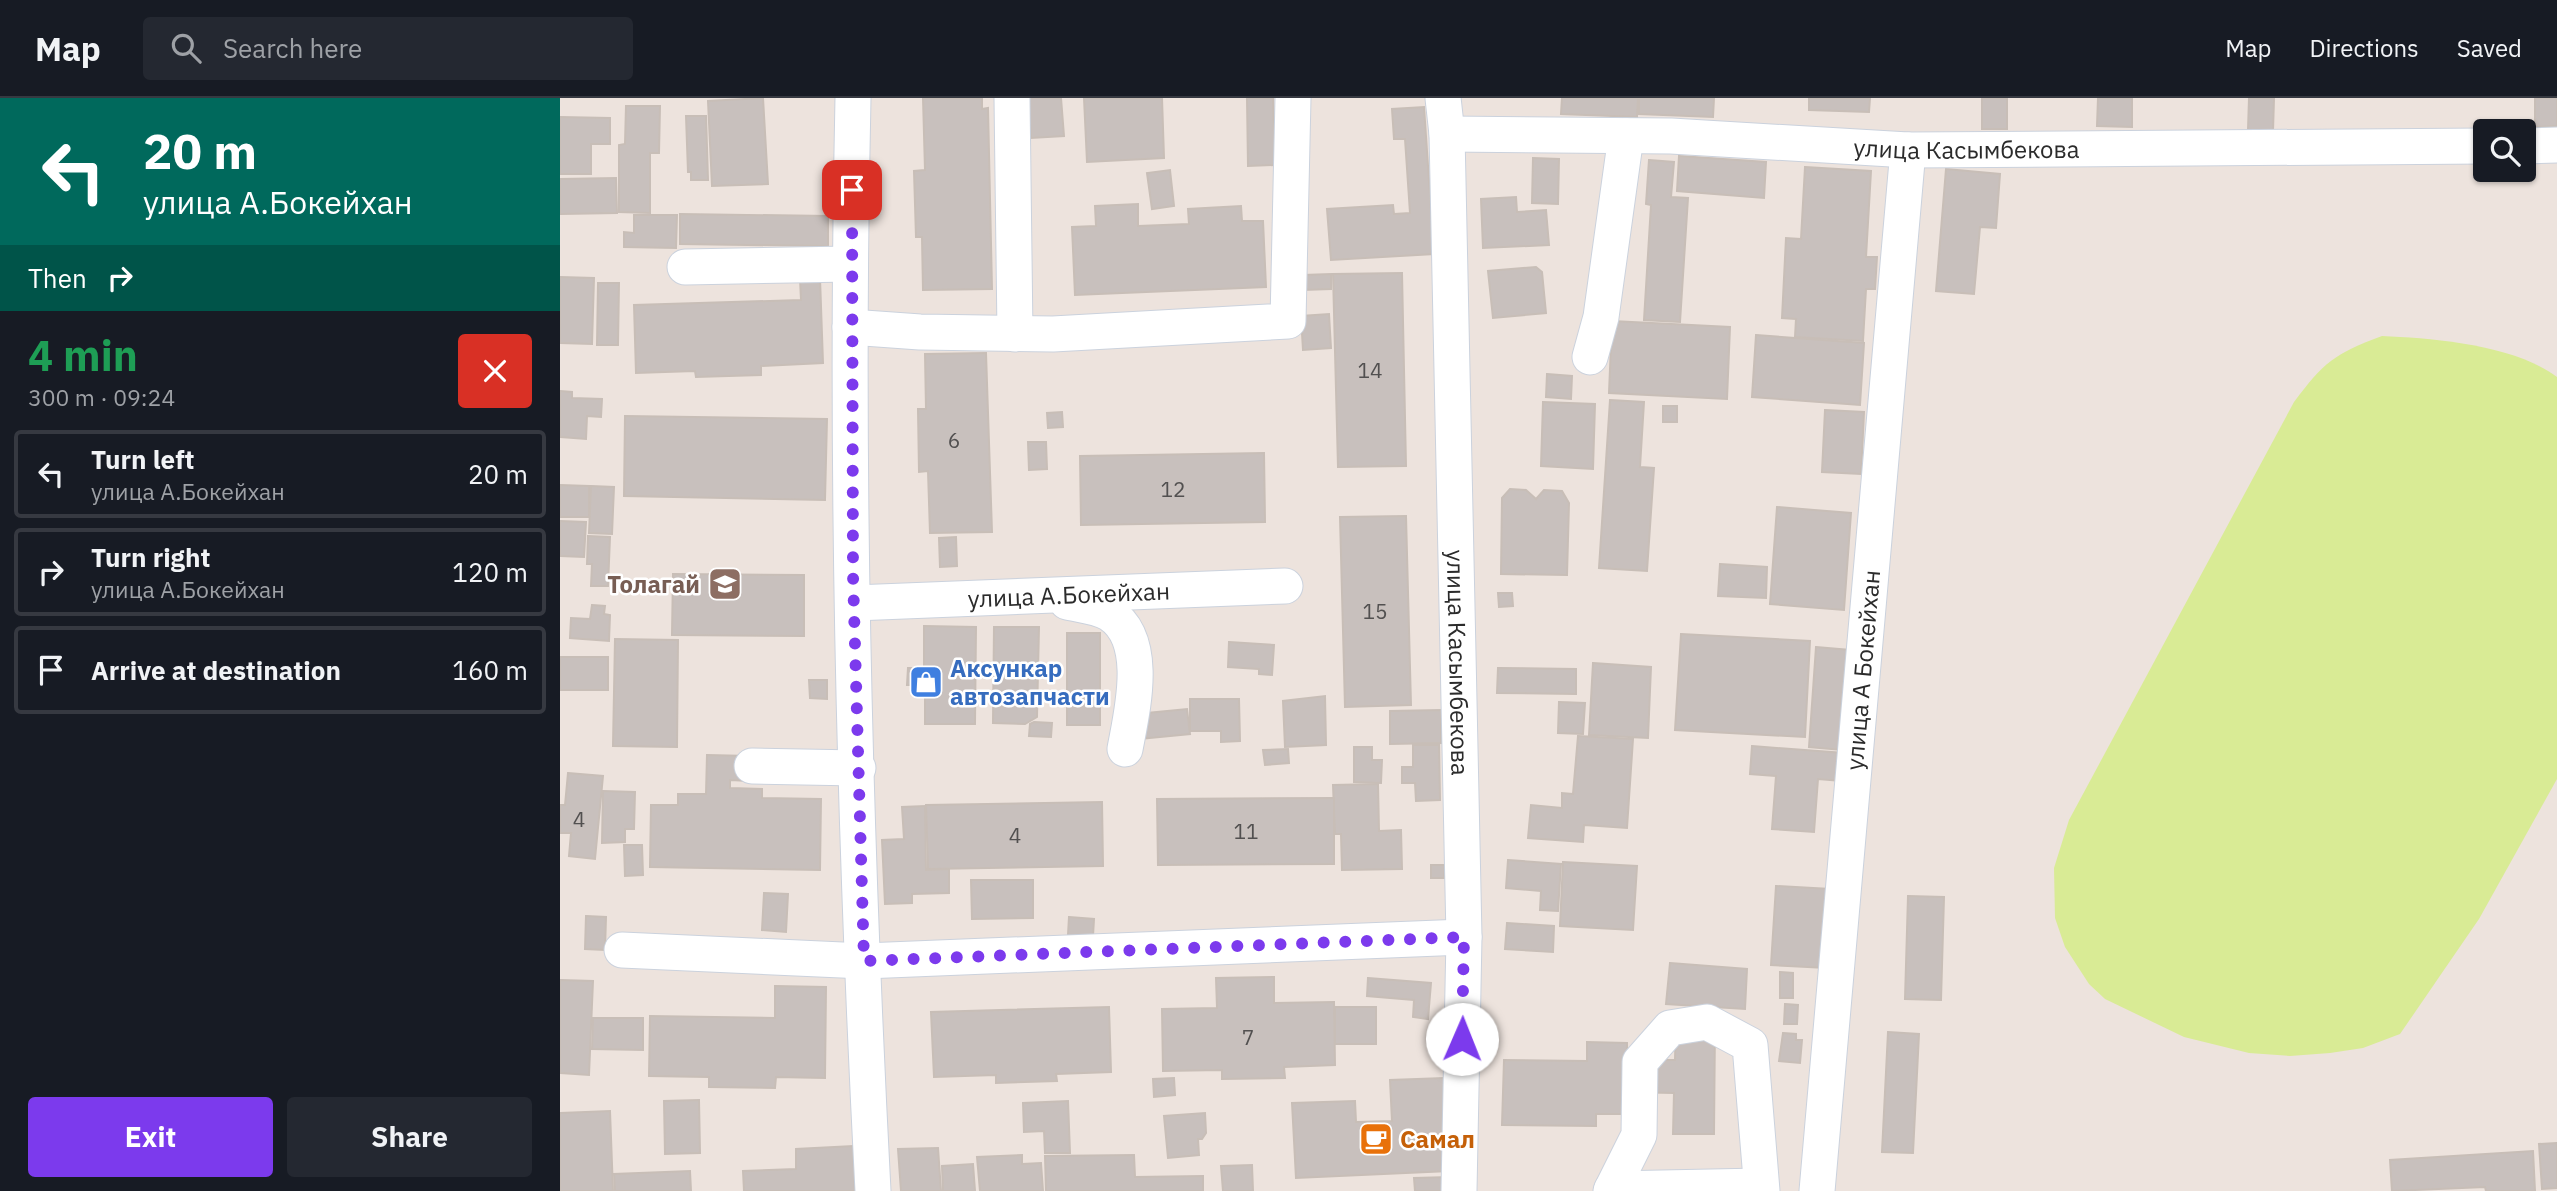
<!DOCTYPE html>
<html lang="en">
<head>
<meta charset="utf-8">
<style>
	body { margin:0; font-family:"IBM Plex Sans",sans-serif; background:#242831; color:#f1f3f6; height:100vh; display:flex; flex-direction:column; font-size:26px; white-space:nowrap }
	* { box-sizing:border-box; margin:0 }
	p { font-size:23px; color:#9ea1a6 }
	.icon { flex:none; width:38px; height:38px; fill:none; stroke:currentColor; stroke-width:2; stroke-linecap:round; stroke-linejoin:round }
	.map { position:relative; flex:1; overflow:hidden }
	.details { display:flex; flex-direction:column; background:#171b24; width:560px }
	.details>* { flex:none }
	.guide { background:#00695c; color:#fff; overflow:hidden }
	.buttons { position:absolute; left:1913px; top:21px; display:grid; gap:14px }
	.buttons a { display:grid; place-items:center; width:63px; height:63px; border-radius:7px; background:#171b24; box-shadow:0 2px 5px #0004; font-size:35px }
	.pin { position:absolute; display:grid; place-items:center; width:60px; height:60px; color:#fff; margin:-30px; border-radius:14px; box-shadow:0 4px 10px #0006 }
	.me { position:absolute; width:77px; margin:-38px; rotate:1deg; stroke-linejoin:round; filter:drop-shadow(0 0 5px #0008) }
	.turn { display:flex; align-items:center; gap:24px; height:147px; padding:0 28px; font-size:32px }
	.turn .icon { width:91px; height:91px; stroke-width:2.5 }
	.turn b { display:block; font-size:49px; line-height:60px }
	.then { display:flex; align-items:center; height:66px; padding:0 28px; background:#0003; gap:14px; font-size:26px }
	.round { display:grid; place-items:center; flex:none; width:74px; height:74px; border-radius:7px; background:#242831 }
	.head { display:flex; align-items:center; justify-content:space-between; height:119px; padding:0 28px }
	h1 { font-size:42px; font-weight:700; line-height:52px; color:#1e9e55 }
	.button { display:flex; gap:14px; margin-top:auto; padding:14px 28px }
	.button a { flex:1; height:80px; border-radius:7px; background:#7c3aed; color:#fff; font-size:28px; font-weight:700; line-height:80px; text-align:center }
	.button a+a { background:#242831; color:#f1f3f6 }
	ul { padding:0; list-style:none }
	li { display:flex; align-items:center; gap:21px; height:88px; margin:0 14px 10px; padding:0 14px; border:4px solid #363941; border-radius:7px }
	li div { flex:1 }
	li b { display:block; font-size:26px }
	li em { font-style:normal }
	header { display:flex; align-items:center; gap:42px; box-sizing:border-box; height:98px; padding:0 35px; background:#171b24; border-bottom:2px solid #363941 }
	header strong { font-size:33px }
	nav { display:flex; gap:38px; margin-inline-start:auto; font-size:24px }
	.search { width:490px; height:63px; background:#242831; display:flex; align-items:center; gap:18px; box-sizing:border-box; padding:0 24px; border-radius:7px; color:#9ea1a6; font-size:26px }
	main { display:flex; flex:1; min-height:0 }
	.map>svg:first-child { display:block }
	.pitch { fill:#d9eb95 }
	.building { fill:#c8c0bd; stroke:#c8beb7; stroke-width:2 }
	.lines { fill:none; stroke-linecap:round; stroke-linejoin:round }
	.minor-casing { stroke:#cbd2dd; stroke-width:37 }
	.minor { stroke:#fff; stroke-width:35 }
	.route { stroke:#7c3aed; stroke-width:12; stroke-dasharray:0 21.6 }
	.labels { text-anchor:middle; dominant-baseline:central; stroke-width:5; stroke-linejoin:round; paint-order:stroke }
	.number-label { font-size:21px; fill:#525050 }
	.street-label { font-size:24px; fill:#2b2b2b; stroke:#fff }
	.education-label { font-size:24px; font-weight:bold; fill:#785e54; stroke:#fff; text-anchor:end }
	.shop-label { font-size:24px; font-weight:bold; fill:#366cbe; stroke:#fff; text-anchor:start }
	.food-label { font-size:24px; font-weight:bold; fill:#c56008; stroke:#fff; text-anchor:start }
</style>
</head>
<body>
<header>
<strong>Map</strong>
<div class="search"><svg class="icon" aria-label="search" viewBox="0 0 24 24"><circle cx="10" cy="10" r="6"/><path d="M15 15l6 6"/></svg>Search here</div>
<nav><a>Map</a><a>Directions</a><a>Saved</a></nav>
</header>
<main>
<section class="details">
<div class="guide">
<div class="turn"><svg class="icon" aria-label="left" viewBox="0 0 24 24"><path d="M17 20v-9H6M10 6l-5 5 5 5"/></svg><div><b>20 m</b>улица А.Бокейхан</div></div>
<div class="then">Then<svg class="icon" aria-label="right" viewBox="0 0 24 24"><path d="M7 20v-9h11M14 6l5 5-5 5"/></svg></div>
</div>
<div class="head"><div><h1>4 min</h1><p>300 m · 09:24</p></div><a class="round" style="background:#d93025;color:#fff"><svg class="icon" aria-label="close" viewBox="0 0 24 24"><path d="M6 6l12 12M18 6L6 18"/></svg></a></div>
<ul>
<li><svg class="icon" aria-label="left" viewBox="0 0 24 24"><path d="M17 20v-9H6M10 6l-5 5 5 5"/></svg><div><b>Turn left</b><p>улица А.Бокейхан</p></div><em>20 m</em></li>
<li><svg class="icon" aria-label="right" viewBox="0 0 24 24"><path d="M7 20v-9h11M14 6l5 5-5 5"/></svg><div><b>Turn right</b><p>улица А.Бокейхан</p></div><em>120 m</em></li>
<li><svg class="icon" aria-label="arrive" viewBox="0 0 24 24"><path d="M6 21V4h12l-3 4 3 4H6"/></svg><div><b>Arrive at destination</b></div><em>160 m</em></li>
</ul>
<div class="button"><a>Exit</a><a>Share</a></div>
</section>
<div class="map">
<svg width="1997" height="1093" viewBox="0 0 1997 1093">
	<rect width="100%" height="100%" fill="#ede3dd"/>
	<path class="pitch" d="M1822,238C1873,240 1955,247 1997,279V681L1919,821L1840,936L1803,950L1770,955L1730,958L1689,955L1624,939L1545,901L1529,886L1505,849L1495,820L1494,770L1509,722L1734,304C1764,264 1774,256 1822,238Z"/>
	<g class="building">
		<path d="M203,0L208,86L152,88L148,3Z"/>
		<path d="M363,0H422V11L428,10L432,191L363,192L362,139H356L354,73L365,72Z"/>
		<path d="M468,0H501L504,38L471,40Z"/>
		<path d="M524,0H602L604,60L527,64Z"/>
		<path d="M687,0H713L715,67L688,68Z"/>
		<path d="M1002,0H1078L1077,19L1001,16Z"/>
		<path d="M1079,0H1154L1153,19L1079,16Z"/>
		<path d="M1249,0H1310L1309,14L1249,12Z"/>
		<rect x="1422" y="0" width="25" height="31"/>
		<path d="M1538,0H1572V29L1537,28Z"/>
		<path d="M1689,0H1714L1713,33L1688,32Z"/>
		<path d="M1975,0H1997V28L1975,29Z"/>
		<path d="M66,8H100L99,55H90V115L59,114V47L65,46Z"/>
		<path d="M864,9L874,156L771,162L767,111L833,107L834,116L850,115L845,41H834L832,11Z"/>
		<path d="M126,18H146L148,82H131V74H128Z"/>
		<path d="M0,19L50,20V46H31V76H0Z"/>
		<path d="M1119,58L1206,64L1204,100L1117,93Z"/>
		<path d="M973,60L999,61L998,106L972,105Z"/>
		<path d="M1089,62L1114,64L1111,99L1128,100L1120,224L1084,222L1091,107L1086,106Z"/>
		<path d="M1245,69L1311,73L1306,159H1317L1315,191H1306L1303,243L1235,239L1236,221L1222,220L1226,140L1241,141Z"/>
		<path d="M1386,71L1440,76L1436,130L1420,129L1414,196L1376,193Z"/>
		<path d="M610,72L614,108L592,111L587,75Z"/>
		<path d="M56,80L57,115L0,116V81Z"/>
		<path d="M956,99L957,114L986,112L989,147L923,150L921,101Z"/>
		<path d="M578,106V128L629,126L628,111L681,108L682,123H703L706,189L515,197L512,129L536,128L535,108Z"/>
		<path d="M120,116L268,118V148L120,146Z"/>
		<path d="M74,117H117L116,150L64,149V134L74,135Z"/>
		<path d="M976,169L982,174L986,215L933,220L928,173Z"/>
		<path d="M842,175L846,368L778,369L773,176Z"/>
		<path d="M771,176V191L743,192V177Z"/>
		<path d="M0,179L34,180L32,246L0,245Z"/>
		<path d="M260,180L263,265L201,268V277L136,279L135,273L76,275L74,207L241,202L240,181Z"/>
		<path d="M38,185H59L58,247H37Z"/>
		<path d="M769,216L771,250L743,252L741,218Z"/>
		<path d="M1052,223L1170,229L1167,301L1049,295Z"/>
		<path d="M1196,237L1304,245L1300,307L1192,299Z"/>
		<path d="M426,255L432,434L370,435L368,373L359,374L358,311H366L365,256Z"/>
		<path d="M987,276L1012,278L1011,301L986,299Z"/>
		<path d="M0,293L12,294V300L42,301L41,319L27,318L26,341L0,339Z"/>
		<path d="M1050,302L1084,304L1080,369L1094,370L1087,473L1039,470Z"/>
		<path d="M983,304L1035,306L1033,371L981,368Z"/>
		<rect x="1103" y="308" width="14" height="16"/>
		<path d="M1265,312L1304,314L1301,376L1262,374Z"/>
		<path d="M502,314L503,329L488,330L487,315Z"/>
		<path d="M65,318L267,321L265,402L64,398Z"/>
		<path d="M468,344H486L487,371L469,372Z"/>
		<path d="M704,355L705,424L521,427L520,358Z"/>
		<path d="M0,387L29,388V419H0Z"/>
		<path d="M31,388L54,389L52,436L29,435Z"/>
		<path d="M950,391L966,392L976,401L984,392L1002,393L1009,405L1007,477L941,476L942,400Z"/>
		<path d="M1217,409L1291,415L1284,512L1210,506Z"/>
		<path d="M846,418L851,607L785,609L780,419Z"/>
		<path d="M0,423L26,424L24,459L0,458Z"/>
		<path d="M28,438L50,439L48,488H31L32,466H27Z"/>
		<path d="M396,439L397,468L380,469L379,440Z"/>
		<path d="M1160,466L1207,469L1206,500L1158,498Z"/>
		<path d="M113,476L244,477V538L112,537Z"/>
		<path d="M938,495H952L953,508L939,509Z"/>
		<path d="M32,507L45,508L44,516L50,517L49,543L10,540L11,520L30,521Z"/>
		<path d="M364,528L416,529L415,626H365V587H347L348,570H364Z"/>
		<path d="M434,529H479L477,619L465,626L433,625Z"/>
		<rect x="507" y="535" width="33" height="92"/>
		<path d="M1121,536L1250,543L1245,639L1115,632Z"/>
		<path d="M55,541L118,542L117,649L53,648Z"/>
		<path d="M669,544L714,547L712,577L699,576V571L668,569Z"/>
		<path d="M1256,549L1290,552L1282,652L1249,649Z"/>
		<rect x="0" y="559" width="48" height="33"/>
		<path d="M1033,565L1091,569L1088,640L1029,637Z"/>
		<path d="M938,570L1016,571V596L937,595Z"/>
		<path d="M249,582H267V601L250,600Z"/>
		<path d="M765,598L766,647L725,649L723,603Z"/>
		<path d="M630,601H679L680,643L661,644V633H630Z"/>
		<path d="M999,604L1025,605L1023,636L998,635Z"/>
		<path d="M627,611L630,636L580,641L577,616Z"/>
		<path d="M881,612V645L830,646V613Z"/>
		<path d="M474,624L492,625L491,639L469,638L470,626Z"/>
		<path d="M1018,638L1073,641L1067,730L1024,727L1023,744L968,740L971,707L1002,710V695L1013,696Z"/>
		<path d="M853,647H879L880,702L856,703L855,685H842V669H853Z"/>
		<path d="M1192,648L1284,655L1281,683L1258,681L1254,734L1212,731L1216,678L1190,676Z"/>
		<path d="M794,649H812V662H822L821,685L794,684Z"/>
		<path d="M728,651L729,665L705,667L703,652Z"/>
		<path d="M147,657L189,658V683L170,682V690L202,691V700L261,701L260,772L90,769L91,707H118V696H146Z"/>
		<path d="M8,675L43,678L35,761L9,758L11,735H0V707H5Z"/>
		<path d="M818,686L819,733L841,732L842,771L782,772L781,736H775L773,687Z"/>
		<path d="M43,693L75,694L74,731H65V744L42,745Z"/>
		<path d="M774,700V766L598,767L597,701Z"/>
		<path d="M542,704L543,768L368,771L366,707Z"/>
		<path d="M365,708L366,772L389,771V795L352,796V805L325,806L322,742L344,741L342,709Z"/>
		<path d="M64,747H82L83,777L65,778Z"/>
		<path d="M948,762L1001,766L998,813L980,812L981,793L946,790Z"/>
		<path d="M1003,764L1077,768L1073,832L1000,828Z"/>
		<path d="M871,767H885L884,780H871Z"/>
		<path d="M411,782H473V820L412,821Z"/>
		<path d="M1216,788L1270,791L1266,870L1211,867Z"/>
		<path d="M204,795L228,796L226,834L202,832Z"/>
		<path d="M1348,798L1384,799L1381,902L1345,901Z"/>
		<path d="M26,818L46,819L45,852L25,851Z"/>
		<path d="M509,819L534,821L533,838L508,837Z"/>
		<path d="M947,825L994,828L993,854L945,851Z"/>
		<path d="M1110,865L1187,871L1185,911L1106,906Z"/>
		<path d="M1220,874L1233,875V900H1220Z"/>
		<path d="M714,879V905L774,904L775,967L724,969L725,980L662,981V972L603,973L602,911L657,910L656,880Z"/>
		<path d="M808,880L871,885L868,921L853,919L854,902L807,898Z"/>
		<path d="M0,882L33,883L29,977L0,975Z"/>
		<path d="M215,888L266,889L265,980L216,979L215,990L149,989V979L89,978L90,918L215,920Z"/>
		<path d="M1225,906L1238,907L1237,926H1224Z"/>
		<path d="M549,909L551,974L496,976L497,983L436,985V977L374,979L371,914Z"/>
		<rect x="775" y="909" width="41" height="37"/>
		<path d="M33,920H83V952L32,951Z"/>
		<path d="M1116,923L1155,924L1154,1036H1113L1114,995L1063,994V1016H1036V1028L942,1027L944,962L1027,963V944L1067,945V962H1115Z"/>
		<path d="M1328,934L1359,936L1353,1055L1322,1054Z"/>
		<path d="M1223,935L1236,936V942H1242L1240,965L1219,963Z"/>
		<path d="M614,980L615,997L594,999L593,981Z"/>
		<path d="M884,980L889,1073L736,1080L732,1005L795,1003L796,1024L832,1023L830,982Z"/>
		<path d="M139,1002L140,1055L105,1056L104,1003Z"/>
		<path d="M508,1003L510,1055H485L484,1033L464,1034L463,1005Z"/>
		<path d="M50,1013L53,1093H0V1015Z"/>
		<path d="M645,1015L646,1035L642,1041H638L639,1057L608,1060L604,1018Z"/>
		<path d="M1997,1045V1090L1982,1091L1979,1046Z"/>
		<path d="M293,1048L295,1093H184L183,1073L236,1071V1051Z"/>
		<path d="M378,1050L381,1093H341L338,1051Z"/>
		<path d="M1973,1053L1975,1093H1926L1925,1089L1832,1093L1830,1062Z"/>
		<path d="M462,1057V1066L481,1065L483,1093H420L417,1059Z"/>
		<path d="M574,1057L575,1079L643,1078V1093H486L485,1058Z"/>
		<path d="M413,1066L415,1093H383L382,1068Z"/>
		<path d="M692,1067L693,1093H663L661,1068Z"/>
		<path d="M130,1073L131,1093H55L54,1076Z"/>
		<path d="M890,1079L891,1093H855L854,1080Z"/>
	</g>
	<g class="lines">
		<defs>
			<g id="minor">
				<path d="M293,0C285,364 294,730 313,1093"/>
				<path d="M452,0L455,236"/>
				<path id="s1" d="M883,0L887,36L904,839L899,1093"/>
				<path id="s2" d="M887,36L1111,38L1348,52L1925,48"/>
				<path d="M1964,48L1997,47"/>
				<path d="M125,169L290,166"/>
				<path d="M290,229L360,234L493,236L728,223L733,0"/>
				<path d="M1030,259L1041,219L1066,38"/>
				<path d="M507,504C520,507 539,509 550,516C590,542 572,613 565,651"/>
				<path id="s3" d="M294,505L725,488"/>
				<path d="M192,668L298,670"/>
				<path d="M62,852L304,863L904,839"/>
				<path d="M1052,1091L1201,1088"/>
				<path d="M1051,1093L1079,1037L1080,964L1110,930L1147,924L1190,947L1202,1093"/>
				<path id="s4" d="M1257,1093L1348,52"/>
			</g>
		</defs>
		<use href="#minor" class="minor-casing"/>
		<use href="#minor" class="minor"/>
	</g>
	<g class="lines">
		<path class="route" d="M292,92L293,477L304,863L904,839L902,941"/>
	</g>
	<defs>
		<symbol id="school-square" viewBox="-11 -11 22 22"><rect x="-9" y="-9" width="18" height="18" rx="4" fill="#8d6e63" stroke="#fff"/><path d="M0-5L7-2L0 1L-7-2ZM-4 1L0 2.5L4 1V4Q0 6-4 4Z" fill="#fff"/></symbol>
		<symbol id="shop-square" viewBox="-11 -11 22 22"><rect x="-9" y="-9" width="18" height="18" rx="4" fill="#3f7fe0" stroke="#fff"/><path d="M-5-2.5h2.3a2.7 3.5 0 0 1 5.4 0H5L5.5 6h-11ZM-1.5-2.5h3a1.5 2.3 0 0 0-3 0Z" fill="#fff"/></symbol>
		<symbol id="cafe-square" viewBox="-11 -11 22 22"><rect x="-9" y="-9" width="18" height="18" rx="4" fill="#e8710a" stroke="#fff"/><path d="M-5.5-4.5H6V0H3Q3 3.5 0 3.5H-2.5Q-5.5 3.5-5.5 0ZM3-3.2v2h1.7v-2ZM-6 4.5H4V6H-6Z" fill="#fff"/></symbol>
	</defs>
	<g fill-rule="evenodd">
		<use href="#school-square" x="146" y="467" width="38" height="38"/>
		<use href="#shop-square" x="347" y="565" width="38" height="38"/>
		<use href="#cafe-square" x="797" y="1022" width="38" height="38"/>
	</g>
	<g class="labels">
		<g class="number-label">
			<text x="810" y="272">14</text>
			<text x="394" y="342">6</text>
			<text x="613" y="391">12</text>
			<text x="815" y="513">15</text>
			<text x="19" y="721">4</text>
			<text x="686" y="733">11</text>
			<text x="455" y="737">4</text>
			<text x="688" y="939">7</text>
		</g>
		<g class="street-label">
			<text stroke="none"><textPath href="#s2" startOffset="520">улица Касымбекова</textPath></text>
			<text stroke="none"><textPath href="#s3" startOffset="215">улица А.Бокейхан</textPath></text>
			<text stroke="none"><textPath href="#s1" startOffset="565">улица Касымбекова</textPath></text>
			<text stroke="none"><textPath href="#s4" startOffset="523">улица А Бокейхан</textPath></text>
		</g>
		<g class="education-label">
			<text x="140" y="486">Толагай</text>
		</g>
		<g class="shop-label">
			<text x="390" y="570">Аксункар<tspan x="390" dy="28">автозапчасти</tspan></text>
		</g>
		<g class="food-label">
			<text x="840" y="1041">Самал</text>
		</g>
	</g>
</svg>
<div class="buttons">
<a><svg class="icon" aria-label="search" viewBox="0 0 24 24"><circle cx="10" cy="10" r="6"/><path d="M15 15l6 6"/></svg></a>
</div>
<div class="pin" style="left:292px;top:92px;background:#d93025"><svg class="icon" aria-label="arrive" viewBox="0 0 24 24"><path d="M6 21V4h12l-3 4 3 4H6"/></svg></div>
<svg class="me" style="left:902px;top:941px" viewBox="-20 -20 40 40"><circle r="19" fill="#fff"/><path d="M0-13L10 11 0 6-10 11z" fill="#7c3aed"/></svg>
</div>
</main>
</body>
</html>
